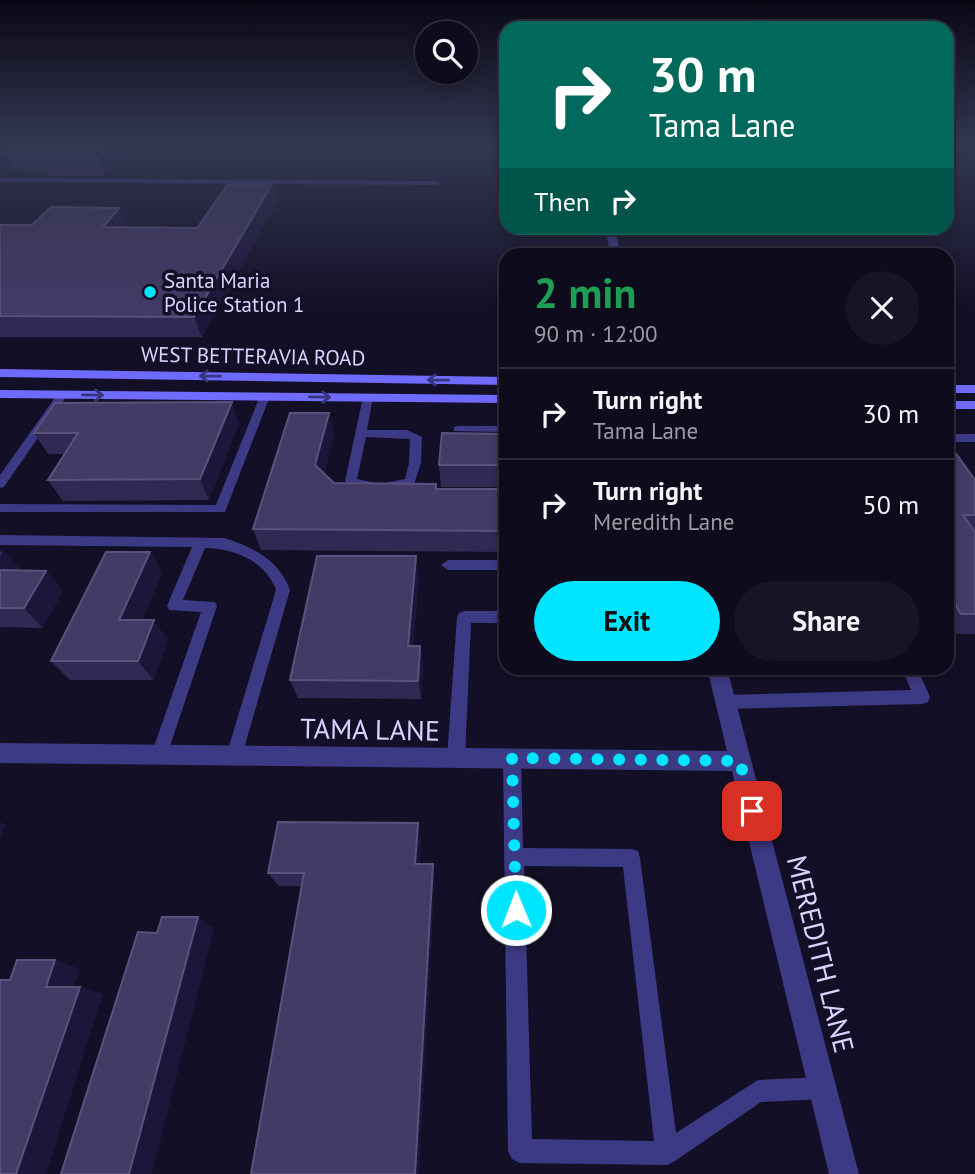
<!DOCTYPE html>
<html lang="en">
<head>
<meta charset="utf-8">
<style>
	body { margin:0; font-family:"PT Sans",sans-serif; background:#171425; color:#f1f3f6; height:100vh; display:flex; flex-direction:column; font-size:26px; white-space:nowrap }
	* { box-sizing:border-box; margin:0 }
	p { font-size:23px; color:#9b9ba3 }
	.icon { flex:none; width:38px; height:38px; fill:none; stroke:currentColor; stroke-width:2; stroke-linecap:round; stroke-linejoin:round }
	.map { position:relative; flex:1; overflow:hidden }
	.details { position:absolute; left:499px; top:248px; width:455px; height:427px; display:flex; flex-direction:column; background:#0e0b1c; border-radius:21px; box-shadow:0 4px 10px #0003,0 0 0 2px #2e2b3b }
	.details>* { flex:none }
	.banner { position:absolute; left:499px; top:21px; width:455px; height:214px; border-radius:21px; box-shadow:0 4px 10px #0003,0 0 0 2px #2e2b3b; background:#00695c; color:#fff; overflow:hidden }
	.buttons { position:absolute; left:415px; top:21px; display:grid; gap:14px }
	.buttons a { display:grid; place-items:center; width:63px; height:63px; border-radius:50%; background:#0e0b1c; box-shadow:0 4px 10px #0003,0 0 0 2px #2e2b3b; font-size:35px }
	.pin { position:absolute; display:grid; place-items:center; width:60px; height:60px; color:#fff; margin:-30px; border-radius:14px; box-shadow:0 4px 10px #0006 }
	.me { position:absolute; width:77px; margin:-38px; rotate:359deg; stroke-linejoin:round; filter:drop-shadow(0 0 5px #0008) }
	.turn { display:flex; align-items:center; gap:24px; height:147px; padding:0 35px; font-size:32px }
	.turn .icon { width:91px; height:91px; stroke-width:2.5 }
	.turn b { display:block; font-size:49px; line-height:60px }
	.then { display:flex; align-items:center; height:66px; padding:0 35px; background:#0003; gap:14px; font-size:26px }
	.round { display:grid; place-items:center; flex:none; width:74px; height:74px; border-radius:37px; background:#171425 }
	.overview { display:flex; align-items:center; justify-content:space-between; height:119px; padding:0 35px }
	h1 { font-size:42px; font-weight:700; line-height:52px; color:#1e9e55 }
	.action { display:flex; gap:14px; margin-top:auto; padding:14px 35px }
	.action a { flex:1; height:80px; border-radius:42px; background:#00e5ff; color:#111; font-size:28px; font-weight:700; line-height:80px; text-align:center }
	.action a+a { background:#171425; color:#f1f3f6 }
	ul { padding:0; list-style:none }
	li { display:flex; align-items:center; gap:21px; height:91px; padding:0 35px; border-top:2px solid #2e2b3b }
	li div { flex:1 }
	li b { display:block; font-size:26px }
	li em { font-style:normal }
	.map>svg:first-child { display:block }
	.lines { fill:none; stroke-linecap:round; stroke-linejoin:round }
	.service { fill:#3d3a85; fill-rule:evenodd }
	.minor { fill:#3d3a85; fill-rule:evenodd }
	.secondary { fill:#6f6bff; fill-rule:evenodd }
	.wall { fill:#312854 }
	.shaded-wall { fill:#1d163a }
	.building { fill:#433a66; stroke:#5a527e; stroke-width:2 }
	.oneway { stroke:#38347d }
	.route { stroke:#00e5ff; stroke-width:12; stroke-dasharray:0 21.6 }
	.poi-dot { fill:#00e5ff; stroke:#130f26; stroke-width:2.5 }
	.labels { text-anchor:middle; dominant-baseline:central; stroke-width:7; stroke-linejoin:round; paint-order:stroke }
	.far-poi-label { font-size:21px; fill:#d9d4ff; stroke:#130f26; text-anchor:start }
	.far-street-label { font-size:21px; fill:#d9d4ff; stroke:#130f26 }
	.near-street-label { font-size:28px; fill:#d9d4ff; stroke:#130f26 }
</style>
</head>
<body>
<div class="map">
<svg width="975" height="1174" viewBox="0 0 975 1174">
	<rect width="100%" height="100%" fill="#130f26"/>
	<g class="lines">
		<g class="service">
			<path d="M0,178L437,181L440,183L437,185L0,182Z"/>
			<path d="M63,391L68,394L4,487L0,488V475L59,392Z"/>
			<path d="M265,393L270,396L225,512H0V504L216,505L260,396Z"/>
			<path d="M368,394L373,397L367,430H407L422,437L421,463L414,484C394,493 362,498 345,481L363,397ZM366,437L410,439L409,463L405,479L380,484L357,479Z"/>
			<path d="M458,426H506V432L454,431V427Z"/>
			<rect x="947" y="434" width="28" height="8"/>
			<path d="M0,535L224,538C253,547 279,560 290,590L240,762L234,764L228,762L226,756L276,590C266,561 233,548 205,548L183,600L215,602L217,606L167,755L165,761L159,763L153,761L151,755L201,612L169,610L167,606L192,547L0,545Z"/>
			<path d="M448,560H506V570H448L441,565Z"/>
			<path d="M464,611H506V623H471L465,758L462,764L456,766L450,764L447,758L457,617L459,613Z"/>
			<path d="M902,668H917L930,697L928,702L922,704L725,709L719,707L717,702L719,697L725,695L911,690Z"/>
			<path d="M512,750L518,752L521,758L523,848L631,849L638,851L640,858L676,1133L758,1080L823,1077L831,1080L834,1088L831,1096L823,1099L761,1102L675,1161L667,1165L520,1163L512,1159L508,1151L503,758L506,752ZM524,866L623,867L654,1141L532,1139Z"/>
		</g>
		<g class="minor">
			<path d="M605,228H615L621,256H611Z"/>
			<path d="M707,668H727L859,1174H829L732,771L0,763V743L727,751Z"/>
		</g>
		<g class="secondary">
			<path d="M0,369L506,377V385L0,377Z"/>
			<rect x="947" y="385" width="28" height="8"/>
			<path d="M0,390L506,395V403L0,398Z"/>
			<rect x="947" y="401" width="28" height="8"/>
		</g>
	</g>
	<g class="wall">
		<path d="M136,147L105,176H48L46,171L13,170L4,153Z"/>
		<path d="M272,184L277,202L202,337H0V225H32L119,208L127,226L126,228H197Z"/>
		<path d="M329,413L334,434L324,473L334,483L436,489H506V552L261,550L253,529Z"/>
		<path d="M239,423L209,500L63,501L48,480L65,454H48L34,433Z"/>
		<path d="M506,434V487H441L439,465Z"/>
		<path d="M947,441L975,480V634H947Z"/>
		<path d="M0,550L22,570L46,571L63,591L42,628L0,627Z"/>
		<path d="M150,552L162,573L142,620L168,640L153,680H70L51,661Z"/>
		<path d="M416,556L419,577L413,646H420L423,666L421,699L298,698L290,680Z"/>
		<path d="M421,838L419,864L435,877L302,886H279L268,873Z"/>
	</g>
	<g class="shaded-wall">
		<path d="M111,147H136L105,176L98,159Z"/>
		<path d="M272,184L277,202L202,337L194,317Z"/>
		<path d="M119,208L127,226L111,247L103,227Z"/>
		<path d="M232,402L239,423L209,500L200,479Z"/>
		<path d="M329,413L334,434L321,486L315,465Z"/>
		<path d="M4,550L22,571L0,579V557Z"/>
		<path d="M150,552L162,573L134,640L119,620Z"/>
		<path d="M416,556L419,577L411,666L408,646Z"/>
		<path d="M46,571L63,591L42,628L24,608Z"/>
		<path d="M154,620L168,640L153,680L138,661Z"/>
		<path d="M420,646L423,666L421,699L418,681Z"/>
		<path d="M0,822L6,825L0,838Z"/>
		<path d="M418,823L421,838L419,877L415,864Z"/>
		<path d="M433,864L435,877L419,1174H415Z"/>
		<path d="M198,917L214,928L152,1174H129Z"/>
		<path d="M55,960L80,969L71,994L46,987Z"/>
		<path d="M80,987L103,994L46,1174H16Z"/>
	</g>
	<g class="building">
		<path d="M13,147H111L98,159L40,158L46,153H4Z"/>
		<path d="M228,184H272L194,317L0,316V225H32L51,207L119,208L103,227L197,228Z"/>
		<path d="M232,402L200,479L48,480L78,433H34L55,403Z"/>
		<path d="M290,413H329L315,465L334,483L436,484V489H506V531L253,529Z"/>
		<path d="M442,433L506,434V465H439Z"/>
		<path d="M947,441L975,480V515H963L975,532V614H961L947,590Z"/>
		<path d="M106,552H150L119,620H154L138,661H51Z"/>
		<path d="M317,556H416L408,646H420L418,681L290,680Z"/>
		<path d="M0,570L46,571L24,608H0Z"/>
		<path d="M278,822L418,823L415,864H433L415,1174H251L304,873H268Z"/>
		<path d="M162,917H198L129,1174H61L138,932L157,933Z"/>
		<path d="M17,960H55L46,987H80L16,1174H0V980H10Z"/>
	</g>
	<defs><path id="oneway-shaft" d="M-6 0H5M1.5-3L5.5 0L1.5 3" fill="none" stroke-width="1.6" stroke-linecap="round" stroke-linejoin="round" transform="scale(1.75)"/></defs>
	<g class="oneway">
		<use href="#oneway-shaft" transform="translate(210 376) rotate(-179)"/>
		<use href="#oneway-shaft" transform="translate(438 380) rotate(-179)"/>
		<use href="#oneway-shaft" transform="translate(93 395) rotate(1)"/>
		<use href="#oneway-shaft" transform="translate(320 397) rotate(1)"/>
	</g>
	<linearGradient id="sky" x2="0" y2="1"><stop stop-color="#0a0815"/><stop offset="0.47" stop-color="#333752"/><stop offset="1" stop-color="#333752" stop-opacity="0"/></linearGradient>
	<rect width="975" height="311" fill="url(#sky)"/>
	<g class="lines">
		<path class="route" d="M516,910L512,758L740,761L752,811"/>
	</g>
	<circle class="poi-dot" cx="150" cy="292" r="7"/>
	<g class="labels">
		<g class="far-poi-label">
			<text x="164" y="280">Santa Maria<tspan x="164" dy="24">Police Station 1</tspan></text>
		</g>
		<g class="far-street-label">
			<text transform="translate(253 356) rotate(1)">WEST BETTERAVIA ROAD</text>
		</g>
		<g class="near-street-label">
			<text transform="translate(370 729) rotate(1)">TAMA LANE</text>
			<text transform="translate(821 954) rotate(76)">MEREDITH LANE</text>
		</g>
	</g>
</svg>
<div class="buttons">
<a><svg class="icon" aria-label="search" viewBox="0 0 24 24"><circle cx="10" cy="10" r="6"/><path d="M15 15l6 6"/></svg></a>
</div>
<div class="pin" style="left:752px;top:811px;background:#d93025"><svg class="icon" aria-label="arrive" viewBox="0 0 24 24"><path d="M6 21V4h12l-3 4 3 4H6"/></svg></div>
<svg class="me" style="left:516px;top:910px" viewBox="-20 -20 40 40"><circle r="17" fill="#00e5ff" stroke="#fff" stroke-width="3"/><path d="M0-11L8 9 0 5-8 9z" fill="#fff"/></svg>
<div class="banner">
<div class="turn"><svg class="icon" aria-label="right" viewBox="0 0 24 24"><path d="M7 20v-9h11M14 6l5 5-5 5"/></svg><div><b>30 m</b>Tama Lane</div></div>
<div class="then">Then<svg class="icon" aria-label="right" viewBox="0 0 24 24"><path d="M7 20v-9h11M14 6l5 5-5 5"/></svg></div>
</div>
<section class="details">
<div class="overview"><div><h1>2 min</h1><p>90 m · 12:00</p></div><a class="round"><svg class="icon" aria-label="close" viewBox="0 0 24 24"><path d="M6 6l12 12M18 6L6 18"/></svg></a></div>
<ul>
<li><svg class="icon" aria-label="right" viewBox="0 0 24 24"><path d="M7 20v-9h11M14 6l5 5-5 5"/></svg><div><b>Turn right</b><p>Tama Lane</p></div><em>30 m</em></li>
<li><svg class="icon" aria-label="right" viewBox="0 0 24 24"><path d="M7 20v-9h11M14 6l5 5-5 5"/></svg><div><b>Turn right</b><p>Meredith Lane</p></div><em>50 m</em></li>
</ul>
<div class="action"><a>Exit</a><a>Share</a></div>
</section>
</div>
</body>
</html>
